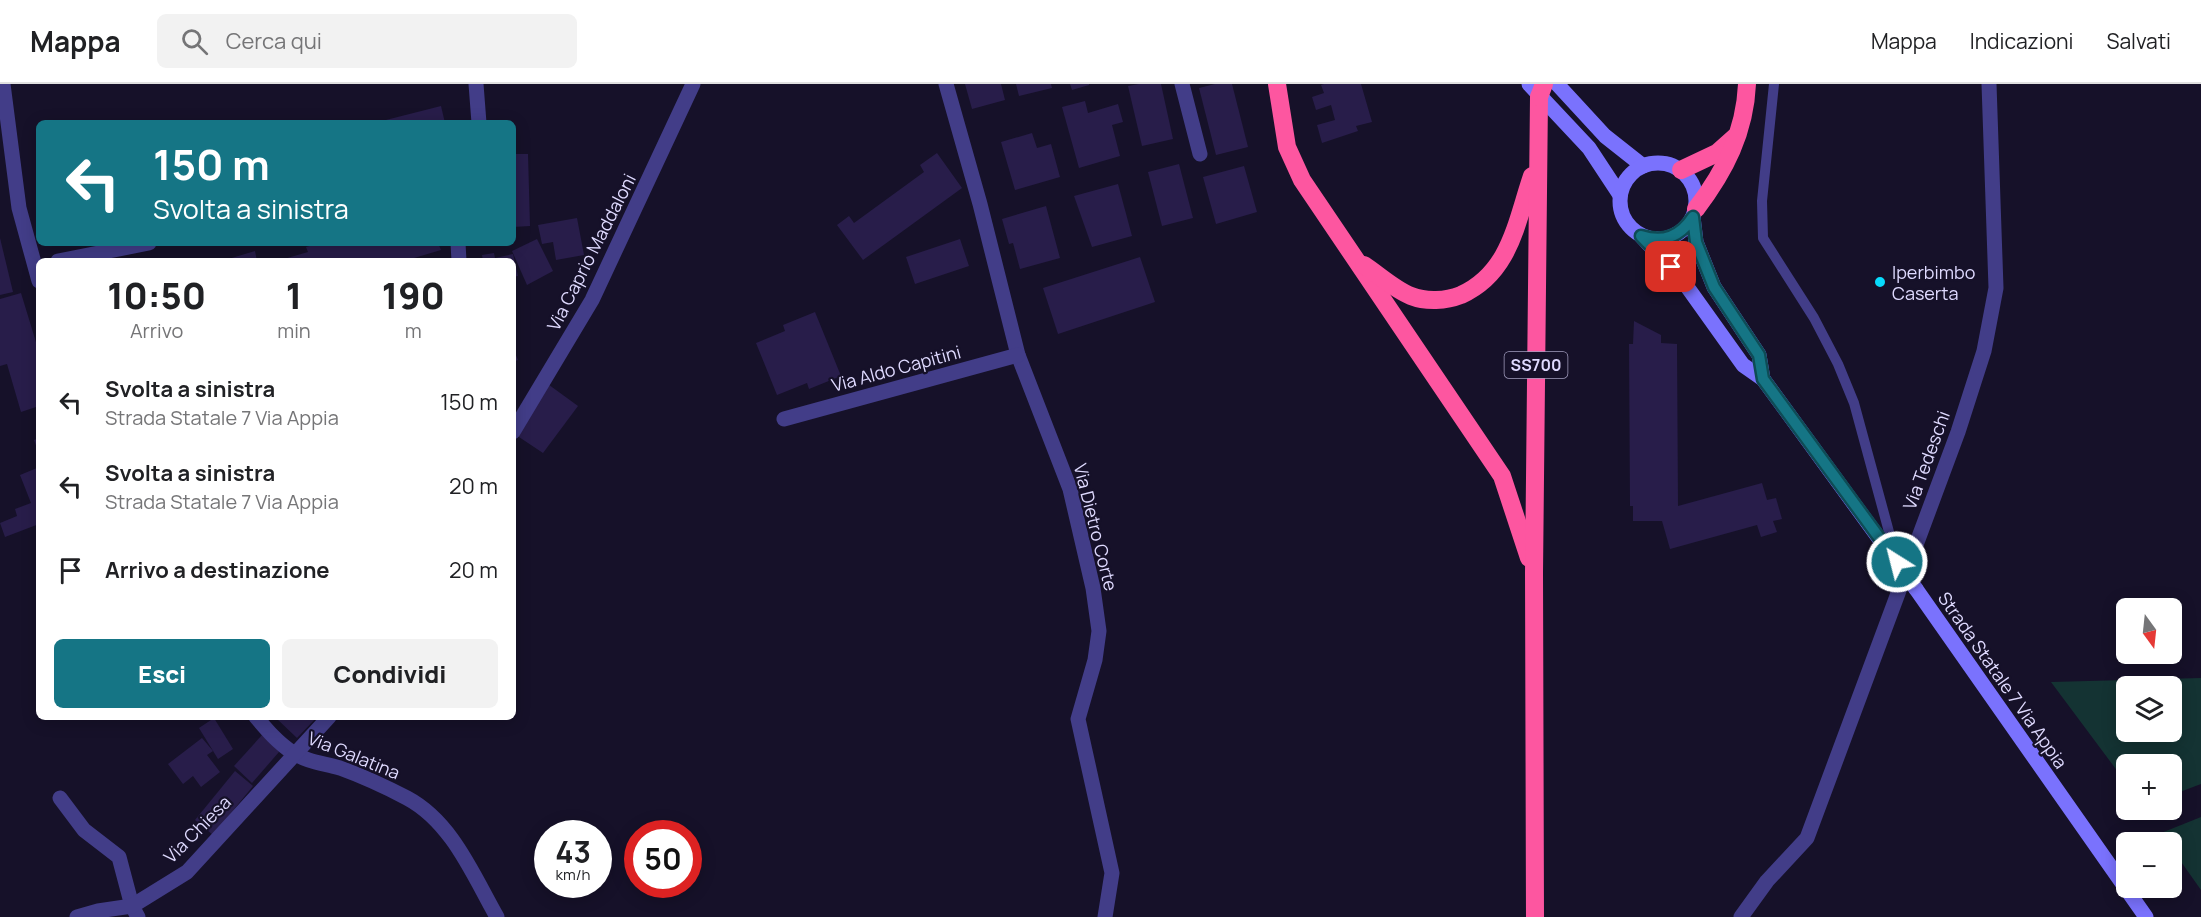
<!DOCTYPE html>
<html lang="it">
<head>
<meta charset="utf-8">
<style>
	body { margin:0; font-family:Manrope,sans-serif; background:#f2f2f2; color:#202124; height:100vh; display:flex; flex-direction:column; font-size:22px; white-space:nowrap }
	* { box-sizing:border-box; margin:0 }
	p { font-size:20px; color:#757577 }
	.icon { flex:none; width:33px; height:33px; fill:none; stroke:currentColor; stroke-width:2; stroke-linecap:round; stroke-linejoin:round }
	.map { position:relative; flex:1; overflow:hidden }
	.drawer { position:absolute; left:36px; top:174px; width:480px; height:462px; display:flex; flex-direction:column; background:#fff; border-radius:9px; box-shadow:0 3px 15px #0003 }
	.drawer>* { flex:none }
	.top-card { position:absolute; left:36px; top:36px; width:480px; height:126px; border-radius:9px; box-shadow:0 3px 15px #0003; background:#157585; color:#fff; overflow:hidden }
	.needle { width:39px; rotate:165deg }
	.buttons { position:absolute; left:2116px; top:514px; display:grid; gap:12px }
	.buttons a { display:grid; place-items:center; width:66px; height:66px; border-radius:9px; background:#fff; box-shadow:0 3px 15px #0003; font-size:30px }
	.speed { position:absolute; left:534px; top:736px; display:flex; gap:12px; font-size:30px; font-weight:700; text-align:center }
	.speed>* { display:grid; place-content:center; width:78px; height:78px; border-radius:50%; background:#fff; box-shadow:0 3px 15px #0003; line-height:1 }
	.speed small { font-size:15px; font-weight:400 }
	.speed .limit { border:9px solid #d22; background:#fff; color:#111 }
	.pin { position:absolute; display:grid; place-items:center; width:51px; height:51px; color:#fff; margin:-26px; border-radius:12px; box-shadow:0 3px 9px #0006 }
	.me { position:absolute; width:66px; margin:-33px; rotate:324deg; stroke-linejoin:round; filter:drop-shadow(0 0 4px #0008) }
	.turn { display:flex; align-items:center; gap:21px; height:126px; padding:0 18px; font-size:27px }
	.turn .icon { width:78px; height:78px; stroke-width:2.5 }
	.turn b { display:block; font-size:42px; line-height:51px }
	.eta { display:flex; justify-content:space-evenly; align-items:center; height:102px; text-align:center }
	.eta b { font-size:36px; font-weight:800; line-height:42px }
	.button { display:flex; gap:12px; margin-top:auto; padding:12px 18px }
	.button a { flex:1; height:69px; border-radius:9px; background:#157585; color:#fff; font-size:24px; font-weight:800; line-height:69px; text-align:center }
	.button a+a { background:#f2f2f2; color:#202124 }
	ul { padding:0; list-style:none }
	li { display:flex; align-items:center; gap:18px; height:84px; padding:0 18px }
	li div { flex:1 }
	li b { display:block; font-size:22px }
	li em { font-style:normal }
	header { display:flex; align-items:center; gap:36px; box-sizing:border-box; height:84px; padding:0 30px; background:#fff; border-bottom:2px solid #e0e0e0 }
	header strong { font-size:28px }
	nav { display:flex; gap:33px; margin-inline-start:auto; font-size:21px }
	.search { width:420px; height:54px; background:#f2f2f2; display:flex; align-items:center; gap:15px; box-sizing:border-box; padding:0 21px; border-radius:9px; color:#757577; font-size:22px }
	.map>svg:first-child { display:block }
	.green { fill:#143333; fill-rule:evenodd }
	.building { fill:#281d4a }
	.lines { fill:none; stroke-linecap:round; stroke-linejoin:round }
	.lane { stroke:#423d88; stroke-width:10 }
	.street { stroke:#423d88; stroke-width:15 }
	.secondary { stroke:#7a72fd; stroke-width:15 }
	.highway { stroke:#fd56a0; stroke-width:18 }
	.secondary-bridge { stroke:#7a72fd; stroke-width:15 }
	.highway-bridge { stroke:#fd56a0; stroke-width:18 }
	.route-casing { stroke:#0e4c56; stroke-width:15 }
	.route { stroke:#157585; stroke-width:10 }
	.poi-dot { fill:#08dbfc; stroke:#161129; stroke-width:2 }
	.labels { text-anchor:middle; dominant-baseline:central; stroke-width:4.5; stroke-linejoin:round; paint-order:stroke }
	.shield { fill:#161129; stroke:#a39ebf; stroke-width:1.5 }
	.shield-label { font-size:16px; font-weight:bold; fill:#dfdaff }
	.street-label { font-size:18px; fill:#dfdaff; stroke:#161129 }
	.poi-label { font-size:18px; fill:#dfdaff; stroke:#161129; text-anchor:start }
</style>
</head>
<body>
<header>
<strong>Mappa</strong>
<div class="search"><svg class="icon" aria-label="search" viewBox="0 0 24 24"><circle cx="10" cy="10" r="6"/><path d="M15 15l6 6"/></svg>Cerca qui</div>
<nav><a>Mappa</a><a>Indicazioni</a><a>Salvati</a></nav>
</header>
<div class="map">
<svg width="2201" height="833" viewBox="0 0 2201 833">
	<rect width="100%" height="100%" fill="#161129"/>
	<g class="green">
		<path d="M2201,594V700L2172,711V681H2127V700L2051,598ZM2127,603H2172V648H2127Z"/>
		<path d="M2201,733V806L2172,765V759H2168L2161,749Z"/>
	</g>
	<g class="building">
		<path d="M965,0H1001L1005,16L972,25Z"/>
		<path d="M1016,0H1051L1052,4L1019,12Z"/>
		<path d="M1070,0H1089V1L1072,6Z"/>
		<path d="M1139,0H1161L1173,55L1142,62L1128,2Z"/>
		<path d="M1215,0H1232L1248,63L1216,71L1199,4Z"/>
		<path d="M1361,0L1372,38L1356,42L1358,47L1322,59L1317,41L1335,36L1331,21L1316,26L1312,13L1324,9L1321,1L1324,0Z"/>
		<path d="M1085,17L1088,29L1118,20L1123,38L1112,41L1120,72L1079,84L1062,23Z"/>
		<path d="M441,22L445,39H378V38Z"/>
		<path d="M1032,49L1037,64L1051,60L1060,93L1015,106L1001,58Z"/>
		<path d="M937,69L962,104L863,176L837,141L849,132L854,139L924,88L920,81Z"/>
		<path d="M513,70H528L530,142L513,143Z"/>
		<path d="M1179,80L1193,134L1162,142L1148,88Z"/>
		<path d="M1244,82L1257,128L1216,140L1203,93Z"/>
		<path d="M1118,100L1132,152L1092,163L1074,112Z"/>
		<path d="M1046,122L1060,174L1020,185L1013,159L1009,160L1002,135Z"/>
		<path d="M577,134L584,171L556,176L553,158L542,160L538,141Z"/>
		<path d="M0,154L13,208L0,211Z"/>
		<path d="M537,155L553,187L527,201L512,167Z"/>
		<path d="M960,155L969,182L915,200L906,173Z"/>
		<path d="M320,159H438L441,166L404,177H277L308,168L306,163Z"/>
		<path d="M255,167L257,177H225V176Z"/>
		<path d="M494,169L495,174L513,170L518,192L513,193V177H483L482,171Z"/>
		<path d="M1140,173L1155,218L1058,250L1043,204Z"/>
		<path d="M21,209L39,268V322L21,328L7,280L0,282V215Z"/>
		<path d="M815,228L841,292L809,305L807,299L777,311L756,259L785,247L783,241Z"/>
		<path d="M1634,237L1661,251V259L1677,260L1678,422L1762,399L1767,416L1776,414L1782,435L1773,437L1777,448L1761,453L1757,441L1670,465L1662,437H1633V422H1630L1629,260H1633Z"/>
		<path d="M513,264L518,276L513,278Z"/>
		<path d="M545,298L578,322L543,369L513,349Z"/>
		<path d="M39,354V370L34,356Z"/>
		<path d="M37,384L39,440L5,453L0,439L17,432L15,425L31,419L20,391Z"/>
		<path d="M275,633H317L297,654Z"/>
		<path d="M214,634L233,665L218,675L199,644Z"/>
		<path d="M262,651L279,668L252,699L234,682Z"/>
		<path d="M202,654L213,667L207,671L220,688L201,703L193,692L183,700L168,680Z"/>
		<path d="M235,687L253,702L213,751L195,736Z"/>
	</g>
	<g class="lines">
		<path class="lane" d="M1774,0L1762,117L1763,154L1814,234L1838,280L1854,319L1895,470"/>
		<g class="street">
			<path d="M3,0L19,124L39,197"/>
			<path d="M476,0L479,39"/>
			<path d="M946,0L980,120L1018,271L1070,405L1093,504L1099,547L1095,576L1078,635L1112,789L1105,833"/>
			<path d="M1182,0L1200,70"/>
			<path d="M458,159L459,177"/>
			<path d="M58,177L149,159"/>
			<path d="M784,335L1018,271"/>
			<path d="M513,348L592,216L693,0"/>
			<path d="M256,633C267,646 278,659 292,668C307,678 323,679 340,684C362,692 386,703 407,714C452,738 473,791 497,833"/>
			<path d="M60,714L84,746L119,773L132,822L138,833"/>
			<path d="M77,833L98,827L132,822L187,788L329,633"/>
			<path d="M1741,833L1767,797L1807,754L1958,348L1984,267L1996,204L1989,0"/>
		</g>
		<g class="secondary">
			<path d="M1529,0L1589,64L1620,111"/>
			<path d="M1557,0L1605,52L1643,82"/>
			<circle cx="1658" cy="117" r="38"/>
			<path d="M1693,133L1696,158L1714,203L1759,271L1763,295"/>
			<path d="M1641,152L1683,197L1743,281L1763,295L1897,479"/>
			<path d="M1916,505L2146,833"/>
		</g>
		<g class="highway">
			<path d="M1277,0L1287,63L1302,96L1502,392L1529,474"/>
			<path d="M1681,86L1717,69L1735,53"/>
			<path d="M1696,125C1725,87 1745,48 1747,0"/>
			<path d="M1364,181C1379,191 1395,206 1411,212C1426,218 1446,217 1461,211C1510,189 1516,139 1532,92"/>
			<path d="M1535,833L1534,489L1539,13"/>
		</g>
		<path class="secondary-bridge" d="M1897,479L1916,505"/>
		<path class="highway-bridge" d="M1539,13L1544,0"/>
	</g>
	<g class="lines">
		<defs>
			<path id="route" d="M1671,183L1641,152C1663,159 1680,153 1693,133L1696,158L1714,203L1759,271L1763,295L1897,478"/>
		</defs>
		<use href="#route" class="route-casing"/>
		<use href="#route" class="route"/>
	</g>
	<circle class="poi-dot" cx="1880" cy="198" r="6"/>
	<g class="labels">
		<rect class="shield" x="1504.5" y="268" width="63" height="26" rx="4.5"/>
		<g class="shield-label">
			<text x="1536" y="281">SS700</text>
		</g>
		<g class="street-label">
			<text transform="translate(591 168) rotate(-63)">Via Caprio Maddaloni</text>
			<text transform="translate(896 284) rotate(-15)">Via Aldo Capitini</text>
			<text transform="translate(1926 376) rotate(-70)">Via Tedeschi</text>
			<text transform="translate(1096 443) rotate(76)">Via Dietro Corte</text>
			<text transform="translate(2003 596) rotate(55)">Strada Statale 7 Via Appia</text>
			<text transform="translate(354 671) rotate(22)">Via Galatina</text>
			<text transform="translate(197 745) rotate(-45)">Via Chiesa</text>
		</g>
		<g class="poi-label">
			<text x="1892" y="188">Iperbimbo<tspan x="1892" dy="21">Caserta</tspan></text>
		</g>
	</g>
</svg>
<div class="buttons">
<a><svg class="needle" viewBox="-14 -14 28 28"><path d="M0-13l5 13h-10z" fill="#e53935"/><path d="M0 13l5-13h-10z" fill="#757577"/></svg></a>
<a><svg class="icon" aria-label="layers" viewBox="0 0 24 24"><path d="M12 4l9 5-9 5-9-5zM3 14l9 5 9-5"/></svg></a>
<a>+</a>
<a>−</a>
</div>
<div class="speed"><div>43<small>km/h</small></div><div class="limit">50</div></div>
<div class="pin" style="left:1671px;top:183px;background:#d93025"><svg class="icon" aria-label="arrive" viewBox="0 0 24 24"><path d="M6 21V4h12l-3 4 3 4H6"/></svg></div>
<svg class="me" style="left:1897px;top:478px" viewBox="-20 -20 40 40"><circle r="17" fill="#157585" stroke="#fff" stroke-width="3"/><path d="M0-11L8 9 0 5-8 9z" fill="#fff"/></svg>
<div class="top-card">
<div class="turn"><svg class="icon" aria-label="left" viewBox="0 0 24 24"><path d="M17 20v-9H6M10 6l-5 5 5 5"/></svg><div><b>150 m</b>Svolta a sinistra</div></div>
</div>
<section class="drawer">
<div class="eta">
<div><b>10:50</b><p>Arrivo</p></div>
<div><b>1</b><p>min</p></div>
<div><b>190</b><p>m</p></div>
</div>
<ul>
<li><svg class="icon" aria-label="left" viewBox="0 0 24 24"><path d="M17 20v-9H6M10 6l-5 5 5 5"/></svg><div><b>Svolta a sinistra</b><p>Strada Statale 7 Via Appia</p></div><em>150 m</em></li>
<li><svg class="icon" aria-label="left" viewBox="0 0 24 24"><path d="M17 20v-9H6M10 6l-5 5 5 5"/></svg><div><b>Svolta a sinistra</b><p>Strada Statale 7 Via Appia</p></div><em>20 m</em></li>
<li><svg class="icon" aria-label="arrive" viewBox="0 0 24 24"><path d="M6 21V4h12l-3 4 3 4H6"/></svg><div><b>Arrivo a destinazione</b></div><em>20 m</em></li>
</ul>
<div class="button"><a>Esci</a><a>Condividi</a></div>
</section>
</div>
</body>
</html>
